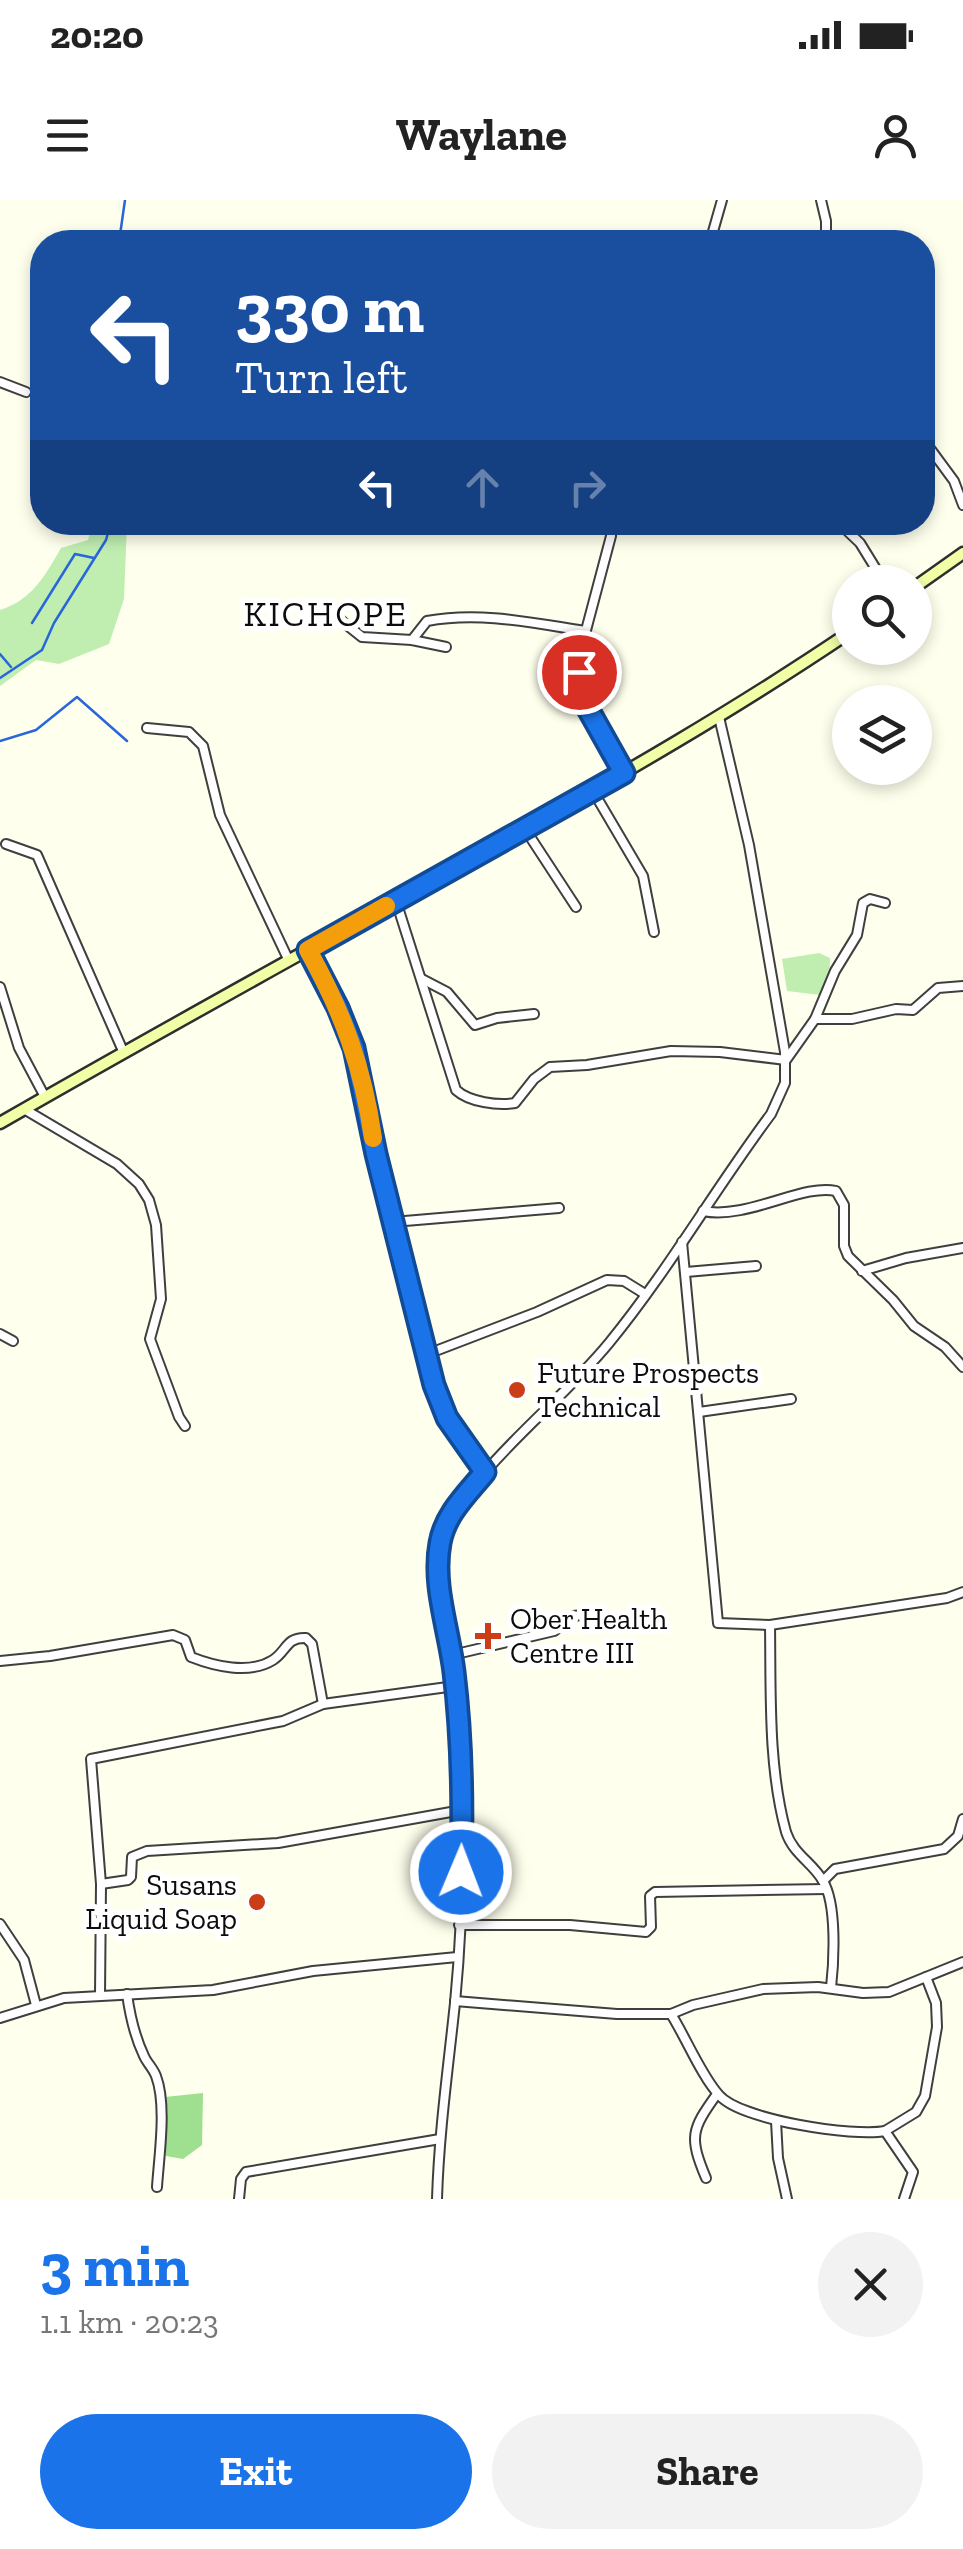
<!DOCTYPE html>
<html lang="en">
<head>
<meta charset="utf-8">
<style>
	body { margin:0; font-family:"Zilla Slab",serif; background:#f2f2f2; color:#222; height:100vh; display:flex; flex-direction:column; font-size:38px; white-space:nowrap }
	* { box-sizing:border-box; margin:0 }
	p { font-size:32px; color:#767676 }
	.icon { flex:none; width:55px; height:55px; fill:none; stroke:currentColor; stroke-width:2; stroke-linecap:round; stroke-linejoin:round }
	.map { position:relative; height:1999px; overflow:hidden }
	.panel { display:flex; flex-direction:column; background:#fff; flex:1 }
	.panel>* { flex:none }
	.top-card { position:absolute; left:30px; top:30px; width:905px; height:305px; border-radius:40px; box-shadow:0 5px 15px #0003; background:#1a4fa0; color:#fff; overflow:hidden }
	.fabs { position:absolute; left:832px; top:365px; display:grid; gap:20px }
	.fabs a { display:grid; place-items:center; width:100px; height:100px; border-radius:50%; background:#fff; box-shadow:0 5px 15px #0003; font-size:50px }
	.pin { position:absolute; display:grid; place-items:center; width:85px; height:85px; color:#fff; margin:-42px; border:5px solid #fff; border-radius:50%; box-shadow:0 2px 10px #0007 }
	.me { position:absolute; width:110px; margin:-55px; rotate:1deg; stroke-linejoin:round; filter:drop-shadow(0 0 8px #0008) }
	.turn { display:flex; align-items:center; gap:35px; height:210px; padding:0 40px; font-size:45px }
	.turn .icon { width:130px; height:130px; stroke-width:2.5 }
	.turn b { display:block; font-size:70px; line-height:85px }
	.lanes { display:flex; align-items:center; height:95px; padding:0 40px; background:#0003; justify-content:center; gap:50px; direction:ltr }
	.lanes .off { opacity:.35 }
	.round { display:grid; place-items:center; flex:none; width:105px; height:105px; border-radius:52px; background:#f2f2f2 }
	.head { display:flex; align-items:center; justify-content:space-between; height:170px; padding:0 40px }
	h1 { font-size:60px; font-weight:700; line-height:75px; color:#1a73e8 }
	.action { display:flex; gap:20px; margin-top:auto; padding:20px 40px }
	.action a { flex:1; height:115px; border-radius:60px; background:#1a73e8; color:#fff; font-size:40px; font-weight:700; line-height:115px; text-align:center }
	.action a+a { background:#f2f2f2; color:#222 }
	.status { display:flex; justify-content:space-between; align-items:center; height:70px; padding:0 50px; background:#fff; direction:ltr }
	.status svg { height:28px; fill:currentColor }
	header { display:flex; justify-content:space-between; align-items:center; height:130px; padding:0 40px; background:#fff; font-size:45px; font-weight:700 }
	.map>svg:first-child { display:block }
	.green { fill:#c0eeb1 }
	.forest { fill:#9ee08f }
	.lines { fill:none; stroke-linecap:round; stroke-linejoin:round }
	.stream { stroke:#2965db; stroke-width:2.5 }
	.street-casing { stroke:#3f3f3f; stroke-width:12 }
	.secondary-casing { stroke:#2e2e2e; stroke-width:15 }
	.street { stroke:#fff; stroke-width:8 }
	.secondary { stroke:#f1ffa7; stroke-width:10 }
	.route-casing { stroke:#114b97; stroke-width:25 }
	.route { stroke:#1a73e8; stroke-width:18 }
	.slow { stroke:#f59e0b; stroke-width:18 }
	.poi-dot { fill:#ca3d16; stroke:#fff; stroke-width:4 }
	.labels { text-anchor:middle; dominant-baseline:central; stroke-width:10; stroke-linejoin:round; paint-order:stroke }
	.poi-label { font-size:30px; fill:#0c0c0c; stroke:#fff; text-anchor:start }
	.quarter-label { font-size:35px; letter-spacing:2.5px; fill:#0c0c0c; stroke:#fff }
</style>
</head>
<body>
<div class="status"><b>20:20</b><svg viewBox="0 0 49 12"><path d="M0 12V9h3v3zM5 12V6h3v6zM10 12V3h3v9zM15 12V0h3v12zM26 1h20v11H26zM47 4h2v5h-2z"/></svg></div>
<header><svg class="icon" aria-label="menu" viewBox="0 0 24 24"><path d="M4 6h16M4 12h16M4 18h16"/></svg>Waylane<svg class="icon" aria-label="person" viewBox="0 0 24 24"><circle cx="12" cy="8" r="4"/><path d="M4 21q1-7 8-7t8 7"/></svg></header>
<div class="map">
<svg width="963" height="1999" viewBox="0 0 963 1999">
	<rect width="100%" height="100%" fill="#feffec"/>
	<g class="green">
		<path d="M93,322L127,323L124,399L109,444L59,464L36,460L0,486V410C32,400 45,376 61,348L88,340Z"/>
		<path d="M819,753L830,758L829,781L820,795L787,791L782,759Z"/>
	</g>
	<path class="forest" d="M203,1893L202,1945L183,1959L166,1956L165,1897Z"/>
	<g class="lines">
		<g class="stream">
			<path d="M119,42L125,0"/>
			<path d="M32,423L75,354L94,358"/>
			<path d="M0,454L11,467"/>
			<path d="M0,478L42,450L54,423L106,340L111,322"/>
			<path d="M0,541L36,530L77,497L127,541"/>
		</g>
		<defs>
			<g id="street">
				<path d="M821,0L826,21V42"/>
				<path d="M710,42L722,0"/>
				<path d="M0,182L26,192"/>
				<path d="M922,231L926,243L954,281L963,305"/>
				<path d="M611,322V336L580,453L579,489L624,573"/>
				<path d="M838,322L860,343L884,382"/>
				<path d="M328,410L362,437L412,440L446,447"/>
				<path d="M412,440L427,421C480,411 533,423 585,431"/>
				<path d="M147,528L189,532L203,546L220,615L289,761"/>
				<path d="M593,591L643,676L654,732"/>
				<path d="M525,629L576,707"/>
				<path d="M6,644L37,655L123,851"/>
				<path d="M396,701L456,890C469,902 498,906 515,903L534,879L550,867L587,865L671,851L720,852L786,860L815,819H852L896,809L913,810L938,788L963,786"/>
				<path d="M308,750L338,808L354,848L376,954L434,1185L447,1218L485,1272"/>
				<path d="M422,779L447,792L475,825L497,818L534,814"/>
				<path d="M0,787L19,848L45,897"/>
				<path d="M815,819L835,771L857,735L863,703L870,699L885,703"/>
				<path d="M24,909L117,964L139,984L149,1000L156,1025L161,1099L150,1139L179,1217L185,1226"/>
				<path d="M703,1011C747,1020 803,983 836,991L844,1005V1046L848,1056L893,1100L914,1126L945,1147L963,1167"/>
				<path d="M393,1022L559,1008"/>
				<path d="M682,1042L718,1423L770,1425L947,1398L963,1392"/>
				<path d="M862,1071L906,1058L963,1048"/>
				<path d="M686,1072L756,1066"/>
				<path d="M0,1134L13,1141"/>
				<path d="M425,1155L537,1112L607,1080L624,1081L645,1094"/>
				<path d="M699,1212L791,1199"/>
				<path d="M770,1425C771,1492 768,1567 786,1632C793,1654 813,1663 823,1681C837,1704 834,1761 831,1788"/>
				<path d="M452,1455L554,1431L573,1416L593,1414"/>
				<path d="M0,1461L50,1456L173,1435L185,1440L191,1457C214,1466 249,1475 273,1460C287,1451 286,1437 306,1438L312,1444L323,1504"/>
				<path d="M823,1681L835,1669L944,1649L958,1636L963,1619"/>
				<path d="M101,1684L128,1680L131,1677L132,1657L147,1651L278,1643L462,1610"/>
				<path d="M0,1724L24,1760L36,1805"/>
				<path d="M459,1725H570L646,1732L651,1727L650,1696L655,1692L826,1689"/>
				<path d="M127,1794C130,1816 134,1835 144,1856C147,1863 153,1868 156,1876C167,1905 159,1956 157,1987"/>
				<path d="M100,1795L101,1684L91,1559L283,1521L323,1504L455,1486"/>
				<path d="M455,1801L617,1814H671L693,1805L763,1789L818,1787L863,1793L889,1792L963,1762"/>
				<path d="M671,1814C685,1836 702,1877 719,1895C740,1920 854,1937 885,1931"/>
				<path d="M0,1818L64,1798L213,1790L313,1771L457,1757"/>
				<path d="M776,1921L778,1958L787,1999"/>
				<path d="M706,1978C689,1937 691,1930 717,1894"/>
				<path d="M239,1999L241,1979L246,1972L440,1939"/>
				<path d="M437,1999C439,1933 448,1869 455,1803C465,1698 465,1591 455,1486C451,1436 426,1378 444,1329C450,1312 463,1299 474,1285C515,1234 567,1194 609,1143C668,1071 715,989 771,914L785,883V852L749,645L719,517"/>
				<path d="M904,1999L913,1972L885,1931L916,1912L925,1896L937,1827L936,1803L926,1777"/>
			</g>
			<g id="secondary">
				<path d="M915,387L963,353"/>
				<path d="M0,923C165,828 332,737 498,644C618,577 736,509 850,432"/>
			</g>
		</defs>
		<use href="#street" class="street-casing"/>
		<use href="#secondary" class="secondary-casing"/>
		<use href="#street" class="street"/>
		<use href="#secondary" class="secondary"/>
	</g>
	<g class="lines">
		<defs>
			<path id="route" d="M461,1672C463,1606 462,1538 454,1472C449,1430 432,1385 440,1343C445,1314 467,1294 485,1272L447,1218L434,1185L376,954L354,848L338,808L308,750L624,573L583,500L579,472"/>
		</defs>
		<use href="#route" class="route-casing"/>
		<use href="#route" class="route"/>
		<path class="slow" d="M373,938C363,867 343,813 308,750L386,706"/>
	</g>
	<g class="poi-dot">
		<circle cx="517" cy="1190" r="10"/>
		<path d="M483 1421h10v10h10v10h-10v10h-10v-10h-10v-10h10z"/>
		<circle cx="257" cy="1702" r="10"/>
	</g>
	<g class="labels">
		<g class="poi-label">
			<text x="537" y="1173">Future Prospects<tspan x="537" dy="34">Technical</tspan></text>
			<text x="510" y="1419">Ober Health<tspan x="510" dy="34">Centre III</tspan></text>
			<text x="237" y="1685" text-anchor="end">Susans<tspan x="237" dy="34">Liquid Soap</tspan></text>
		</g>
		<g class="quarter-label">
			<text x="326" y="414">KICHOPE</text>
		</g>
	</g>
</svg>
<div class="fabs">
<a><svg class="icon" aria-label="search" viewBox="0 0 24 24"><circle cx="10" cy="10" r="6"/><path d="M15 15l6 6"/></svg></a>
<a><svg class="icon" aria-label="layers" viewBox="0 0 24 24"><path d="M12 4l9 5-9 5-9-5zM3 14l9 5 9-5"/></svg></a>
</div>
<div class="pin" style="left:579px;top:472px;background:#d93025"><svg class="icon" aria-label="arrive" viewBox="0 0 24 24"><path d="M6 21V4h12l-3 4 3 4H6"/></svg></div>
<svg class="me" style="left:461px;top:1672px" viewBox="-20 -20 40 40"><circle r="17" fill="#1a73e8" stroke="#fff" stroke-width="3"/><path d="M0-11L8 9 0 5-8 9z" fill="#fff"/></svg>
<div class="top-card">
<div class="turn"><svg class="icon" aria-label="left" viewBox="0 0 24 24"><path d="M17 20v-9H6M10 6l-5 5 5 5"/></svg><div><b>330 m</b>Turn left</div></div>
<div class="lanes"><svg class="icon" aria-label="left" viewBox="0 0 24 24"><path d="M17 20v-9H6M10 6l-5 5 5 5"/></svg><svg class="icon off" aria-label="ahead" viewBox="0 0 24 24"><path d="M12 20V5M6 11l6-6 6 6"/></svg><svg class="icon off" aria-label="right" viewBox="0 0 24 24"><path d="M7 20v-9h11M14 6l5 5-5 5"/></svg></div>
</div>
</div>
<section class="panel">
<div class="head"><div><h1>3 min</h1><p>1.1 km · 20:23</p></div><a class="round"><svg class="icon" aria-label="close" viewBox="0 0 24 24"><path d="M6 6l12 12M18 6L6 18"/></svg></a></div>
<div class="action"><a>Exit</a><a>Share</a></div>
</section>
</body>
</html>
